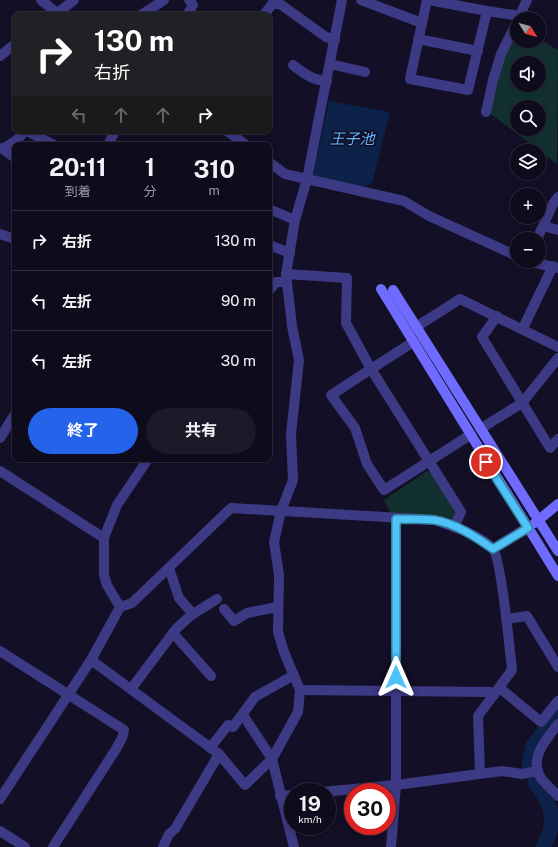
<!DOCTYPE html>
<html lang="ja">
<head>
<meta charset="utf-8">
<style>
	body { margin:0; font-family:"Public Sans","Noto Sans JP",sans-serif; background:#1c1929; color:#f1f3f6; height:100vh; display:flex; flex-direction:column; font-size:15px; white-space:nowrap }
	* { box-sizing:border-box; margin:0 }
	p { font-size:13px; color:#9b9ba3 }
	.icon { flex:none; width:22px; height:22px; fill:none; stroke:currentColor; stroke-width:2; stroke-linecap:round; stroke-linejoin:round }
	.map { position:relative; flex:1; overflow:hidden }
	.details { position:absolute; left:12px; top:142px; width:260px; height:320px; display:flex; flex-direction:column; background:#0e0b1c; border-radius:8px; box-shadow:0 2px 6px #0003,0 0 0 1px #2e2b3b }
	.details>* { flex:none }
	.guide { position:absolute; left:12px; top:12px; width:260px; height:122px; border-radius:8px; box-shadow:0 2px 6px #0003,0 0 0 1px #2e2b3b; background:#202124; color:#fff; overflow:hidden }
	.needle { width:26px; rotate:127deg }
	.buttons { position:absolute; left:510px; top:12px; display:grid; gap:8px }
	.buttons a { display:grid; place-items:center; width:36px; height:36px; border-radius:50%; background:#0e0b1c; box-shadow:0 2px 6px #0003,0 0 0 1px #2e2b3b; font-size:20px }
	.speed { position:absolute; left:284px; top:783px; display:flex; gap:8px; font-size:20px; font-weight:700; text-align:center }
	.speed>* { display:grid; place-content:center; width:52px; height:52px; border-radius:50%; background:#0e0b1c; box-shadow:0 2px 6px #0003,0 0 0 1px #2e2b3b; line-height:1 }
	.speed small { font-size:10px; font-weight:400 }
	.speed .limit { border:6px solid #d22; background:#fff; color:#111 }
	.pin { position:absolute; display:grid; place-items:center; width:34px; height:34px; color:#fff; margin:-17px; border:2px solid #fff; border-radius:50%; box-shadow:0 1px 4px #0007 }
	.me { position:absolute; width:44px; margin:-22px; rotate:0deg; stroke-linejoin:round; filter:drop-shadow(0 0 3px #0008) }
	.turn { display:flex; align-items:center; gap:14px; height:84px; padding:0 16px; font-size:18px }
	.turn .icon { width:52px; height:52px; stroke-width:2.5 }
	.turn b { display:block; font-size:28px; line-height:34px }
	.lanes { display:flex; align-items:center; height:38px; padding:0 16px; background:#0003; justify-content:center; gap:20px; direction:ltr }
	.lanes .off { opacity:.35 }
	.eta { display:flex; justify-content:space-evenly; align-items:center; height:68px; text-align:center }
	.eta b { font-size:24px; font-weight:700; line-height:28px }
	.action { display:flex; gap:8px; margin-top:auto; padding:8px 16px }
	.action a { flex:1; height:46px; border-radius:24px; background:#2563eb; color:#fff; font-size:16px; font-weight:700; line-height:46px; text-align:center }
	.action a+a { background:#1c1929; color:#f1f3f6 }
	ul { padding:0; list-style:none }
	li { display:flex; align-items:center; gap:12px; height:60px; padding:0 16px; border-top:1px solid #2e2b3b }
	li div { flex:1 }
	li b { display:block; font-size:15px }
	li em { font-style:normal }
	.map>svg:first-child { display:block }
	.green { fill:#12302f; fill-rule:evenodd }
	.water { fill:#0c2248 }
	.lines { fill:none; stroke-linecap:round; stroke-linejoin:round }
	.river { stroke:#0c2248; stroke-width:15 }
	.street { stroke:#3d3a85; stroke-width:10 }
	.secondary { stroke:#6f6bff; stroke-width:10 }
	.route-casing { stroke:#337fa1; stroke-width:10 }
	.route { stroke:#4fc3f7; stroke-width:7 }
	.labels { text-anchor:middle; dominant-baseline:central; stroke-width:3.5; stroke-linejoin:round; paint-order:stroke }
	.water-label { font-size:15px; font-style:italic; fill:#62b6ff; stroke:#130f26 }
</style>
</head>
<body>
<div class="map">
<svg width="558" height="847" viewBox="0 0 558 847">
	<rect width="100%" height="100%" fill="#130f26"/>
	<g class="green">
		<path d="M517,33V41H539V39L558,50L557,164L488,112L504,56ZM517,63H539V85H517ZM517,107H539V129H517Z"/>
		<path d="M427,471L431,473L455,510L456,515L453,519L438,515L391,514L384,500Z"/>
	</g>
	<path class="water" d="M329,101L390,112L372,183L362,188L313,175Z"/>
	<g class="lines">
		<g class="river">
			<path d="M529,765L533,746L558,712"/>
			<path d="M535,783C552,803 558,823 543,847"/>
		</g>
		<g class="street">
			<path d="M41,0L57,13"/>
			<path d="M361,0L422,23"/>
			<path d="M427,0L410,79L468,90L487,11L429,0"/>
			<path d="M487,11L520,16"/>
			<path d="M55,15L74,0"/>
			<path d="M141,15L164,0"/>
			<path d="M187,15L193,5L189,0"/>
			<path d="M264,15L272,4H280L326,37L335,40"/>
			<path d="M518,19L527,0"/>
			<path d="M418,39L478,51"/>
			<path d="M0,56L15,44"/>
			<path d="M330,64L365,72"/>
			<path d="M293,65C303,73 314,81 327,81"/>
			<path d="M486,112L493,80L501,54L517,22"/>
			<path d="M27,131L54,145"/>
			<path d="M227,131L246,145"/>
			<path d="M108,145L115,131"/>
			<path d="M0,148L3,149L17,140L25,131"/>
			<path d="M3,149L15,158"/>
			<path d="M269,162L285,174L404,201L429,216L517,256"/>
			<path d="M269,209L295,220"/>
			<path d="M543,226L558,230"/>
			<path d="M0,234L15,239"/>
			<path d="M537,239L553,204L558,197"/>
			<path d="M269,245L290,253"/>
			<path d="M527,261L558,268"/>
			<path d="M286,274L347,278L346,323L371,369L461,512L454,527"/>
			<path d="M269,291L276,282H286"/>
			<path d="M497,316L482,337L550,448L558,439"/>
			<path d="M416,327L460,299L558,347"/>
			<path d="M523,328L553,266"/>
			<path d="M413,342L331,395L355,428L367,464L384,490L470,435"/>
			<path d="M480,429L522,403L558,358"/>
			<path d="M0,438L15,414"/>
			<path d="M0,471L104,538"/>
			<path d="M493,549L528,527"/>
			<path d="M169,568L179,598L193,614"/>
			<path d="M120,607L132,603L231,508L435,520C452,526 480,535 493,549C501,558 510,651 512,670L478,716L480,773"/>
			<path d="M224,609L234,621L247,613L277,607"/>
			<path d="M506,619L527,616L558,667"/>
			<path d="M173,633L211,676"/>
			<path d="M0,651L124,730L122,738L116,749L53,847"/>
			<path d="M91,660L219,754L245,785L272,759L243,715"/>
			<path d="M500,688L541,722L558,701"/>
			<path d="M131,689L176,629L190,616L217,599"/>
			<path d="M300,690L490,692L494,695"/>
			<path d="M558,724C547,739 528,758 541,778C545,784 553,790 558,796"/>
			<path d="M210,748L228,725L233,727L255,697L294,675"/>
			<path d="M322,792L396,785L502,771L522,774L538,771"/>
			<path d="M280,796L293,795"/>
			<path d="M0,799L91,660L120,607L107,585L104,575V538L117,505L148,459"/>
			<path d="M0,831L25,847"/>
			<path d="M163,847L169,834L175,829L219,754"/>
			<path d="M294,847L272,759L298,712L300,690L284,652L278,632L279,575L274,542L281,511L293,480L291,434L299,360L292,326L286,274L295,220L307,179L342,0"/>
			<path d="M391,847L396,785V519"/>
		</g>
		<g class="secondary">
			<path d="M381,289L558,576"/>
			<path d="M393,290L558,551"/>
			<path d="M535,523L558,504"/>
		</g>
	</g>
	<g class="lines">
		<defs>
			<path id="route" d="M396,677V519C408,519 422,519 434,520C455,523 476,537 493,549L528,528L486,462"/>
		</defs>
		<use href="#route" class="route-casing"/>
		<use href="#route" class="route"/>
	</g>
	<g class="labels">
		<g class="water-label">
			<text x="352" y="138">王子池</text>
		</g>
	</g>
</svg>
<div class="buttons">
<a><svg class="needle" viewBox="-14 -14 28 28"><path d="M0-13l5 13h-10z" fill="#e53935"/><path d="M0 13l5-13h-10z" fill="#9b9ba3"/></svg></a>
<a><svg class="icon" aria-label="sound" viewBox="0 0 24 24"><path d="M4 9h4l5-4v14l-5-4H4zM17 9q2 3 0 6"/></svg></a>
<a><svg class="icon" aria-label="search" viewBox="0 0 24 24"><circle cx="10" cy="10" r="6"/><path d="M15 15l6 6"/></svg></a>
<a><svg class="icon" aria-label="layers" viewBox="0 0 24 24"><path d="M12 4l9 5-9 5-9-5zM3 14l9 5 9-5"/></svg></a>
<a>+</a>
<a>−</a>
</div>
<div class="speed"><div>19<small>km/h</small></div><div class="limit">30</div></div>
<div class="pin" style="left:486px;top:462px;background:#d93025"><svg class="icon" aria-label="arrive" viewBox="0 0 24 24"><path d="M6 21V4h12l-3 4 3 4H6"/></svg></div>
<svg class="me" style="left:396px;top:677px" viewBox="-20 -20 40 40"><path d="M0-17L14 15 0 8-14 15z" fill="#4fc3f7" stroke="#fff" stroke-width="4"/></svg>
<div class="guide">
<div class="turn"><svg class="icon" aria-label="right" viewBox="0 0 24 24"><path d="M7 20v-9h11M14 6l5 5-5 5"/></svg><div><b>130 m</b>右折</div></div>
<div class="lanes"><svg class="icon off" aria-label="left" viewBox="0 0 24 24"><path d="M17 20v-9H6M10 6l-5 5 5 5"/></svg><svg class="icon off" aria-label="ahead" viewBox="0 0 24 24"><path d="M12 20V5M6 11l6-6 6 6"/></svg><svg class="icon off" aria-label="ahead" viewBox="0 0 24 24"><path d="M12 20V5M6 11l6-6 6 6"/></svg><svg class="icon" aria-label="right" viewBox="0 0 24 24"><path d="M7 20v-9h11M14 6l5 5-5 5"/></svg></div>
</div>
<section class="details">
<div class="eta">
<div><b>20:11</b><p>到着</p></div>
<div><b>1</b><p>分</p></div>
<div><b>310</b><p>m</p></div>
</div>
<ul>
<li><svg class="icon" aria-label="right" viewBox="0 0 24 24"><path d="M7 20v-9h11M14 6l5 5-5 5"/></svg><div><b>右折</b></div><em>130 m</em></li>
<li><svg class="icon" aria-label="left" viewBox="0 0 24 24"><path d="M17 20v-9H6M10 6l-5 5 5 5"/></svg><div><b>左折</b></div><em>90 m</em></li>
<li><svg class="icon" aria-label="left" viewBox="0 0 24 24"><path d="M17 20v-9H6M10 6l-5 5 5 5"/></svg><div><b>左折</b></div><em>30 m</em></li>
</ul>
<div class="action"><a>終了</a><a>共有</a></div>
</section>
</div>
</body>
</html>
